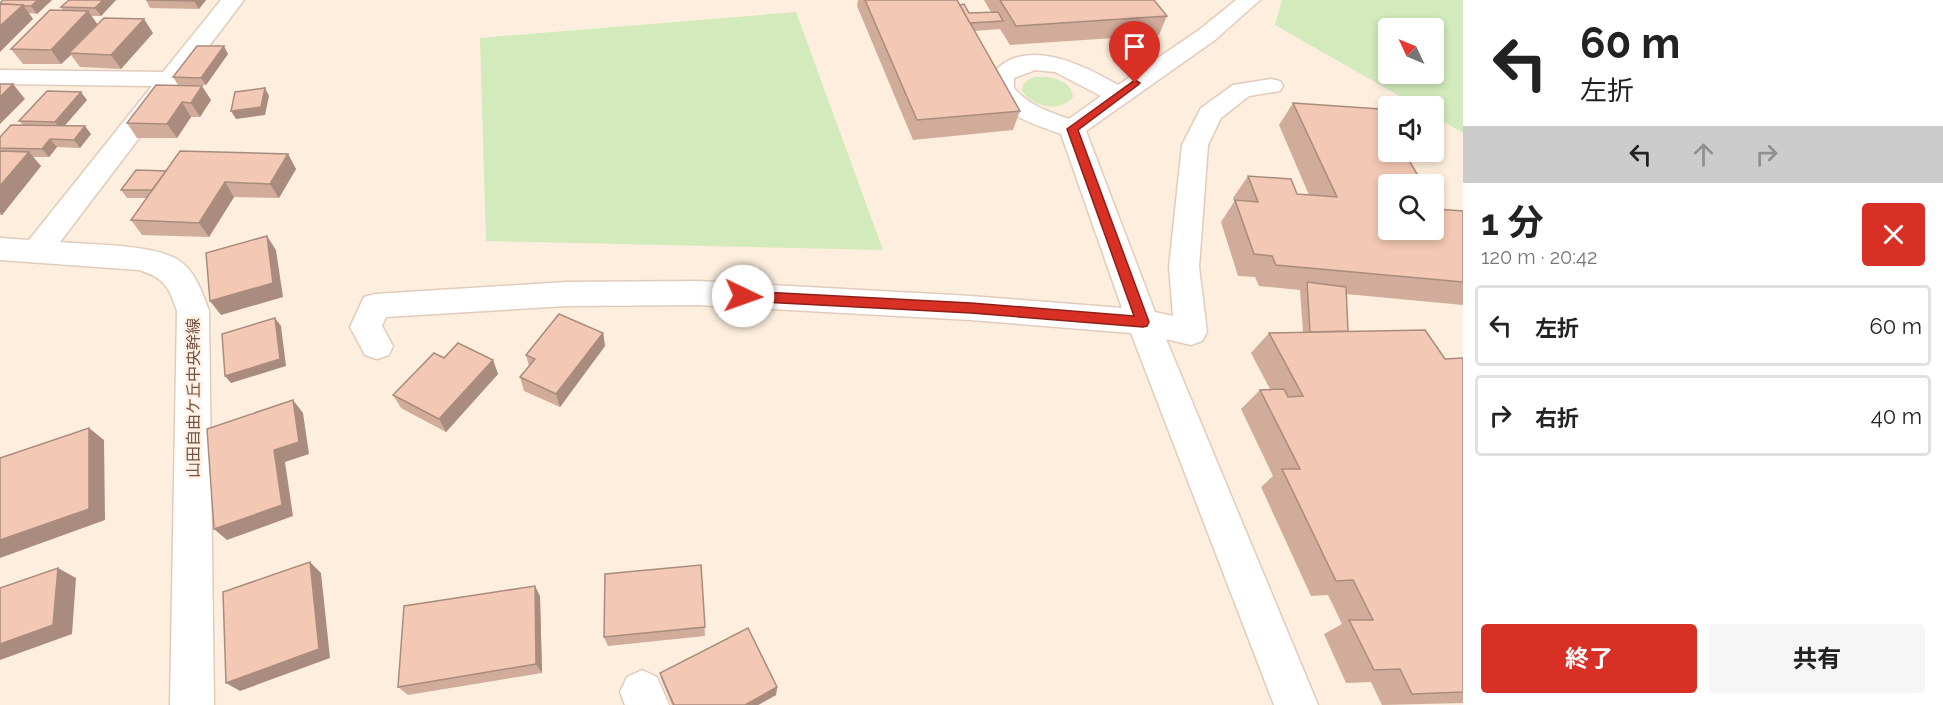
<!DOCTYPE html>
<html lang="ja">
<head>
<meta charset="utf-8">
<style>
	body { margin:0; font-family:Raleway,"Noto Sans JP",sans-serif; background:#f6f6f6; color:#222; height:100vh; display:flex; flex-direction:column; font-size:22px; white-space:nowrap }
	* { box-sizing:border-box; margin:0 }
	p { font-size:20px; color:#767676 }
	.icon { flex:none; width:33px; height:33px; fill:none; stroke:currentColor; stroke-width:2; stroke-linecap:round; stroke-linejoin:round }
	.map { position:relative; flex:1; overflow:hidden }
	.details { display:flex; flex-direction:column; background:#fff; width:480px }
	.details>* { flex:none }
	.banner { background:#fff; color:#222; overflow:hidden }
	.needle { width:39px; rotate:314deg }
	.buttons { position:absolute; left:1378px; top:18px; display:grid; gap:12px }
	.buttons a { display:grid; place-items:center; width:66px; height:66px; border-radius:6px; background:#fff; box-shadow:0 3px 9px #0003; font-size:30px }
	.pin { position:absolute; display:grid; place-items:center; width:51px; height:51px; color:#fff; margin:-62px -26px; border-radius:50% 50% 50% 0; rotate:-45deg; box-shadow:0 0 6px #0007 }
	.pin .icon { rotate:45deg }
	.me { position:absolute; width:66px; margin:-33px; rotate:93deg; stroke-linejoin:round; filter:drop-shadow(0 0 4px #0008) }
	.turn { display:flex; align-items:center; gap:21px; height:126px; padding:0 18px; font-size:27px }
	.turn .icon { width:78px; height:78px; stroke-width:2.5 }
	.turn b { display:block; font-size:42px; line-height:51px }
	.lanes { display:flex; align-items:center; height:57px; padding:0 18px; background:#0003; justify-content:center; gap:30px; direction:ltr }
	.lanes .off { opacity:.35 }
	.round { display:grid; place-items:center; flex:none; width:63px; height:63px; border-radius:6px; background:#f6f6f6 }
	.summary { display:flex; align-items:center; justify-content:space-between; height:102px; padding:0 18px }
	h1 { font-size:36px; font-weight:700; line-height:45px }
	.button { display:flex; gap:12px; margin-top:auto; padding:12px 18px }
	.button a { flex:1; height:69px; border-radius:6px; background:#d93025; color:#fff; font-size:24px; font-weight:700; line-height:69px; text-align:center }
	.button a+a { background:#f6f6f6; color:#222 }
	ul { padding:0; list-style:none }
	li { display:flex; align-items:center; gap:18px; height:81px; margin:0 12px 9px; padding:0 6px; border:3px solid #e0e0e0; border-radius:6px }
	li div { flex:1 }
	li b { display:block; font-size:22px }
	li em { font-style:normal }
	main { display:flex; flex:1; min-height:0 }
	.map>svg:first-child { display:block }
	.green { fill:#d2eabc; fill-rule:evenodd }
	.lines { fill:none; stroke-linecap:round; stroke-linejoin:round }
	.minor-casing { stroke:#e3cbbc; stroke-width:3 }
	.minor { fill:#fff; fill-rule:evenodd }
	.wall { fill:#d1ac9b }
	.shaded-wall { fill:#aa8c7e }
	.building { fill:#f3c8b4; stroke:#aa8c7e; stroke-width:1.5 }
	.route { fill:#d93025; stroke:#8d1f18; stroke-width:1.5 }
	.labels { text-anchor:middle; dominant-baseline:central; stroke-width:5; stroke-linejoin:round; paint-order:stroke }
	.street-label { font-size:16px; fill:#735245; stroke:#fff2e4 }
</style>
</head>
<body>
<main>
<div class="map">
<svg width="1463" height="705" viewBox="0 0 1463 705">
	<rect width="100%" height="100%" fill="#fdeedd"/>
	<g class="green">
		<path d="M1282,0H1463V133L1434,116V106H1417L1275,25ZM1389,28H1434V74H1389Z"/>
		<path d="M796,12L883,250L486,241L480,38Z"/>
		<path d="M1036,77C1051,76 1071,80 1073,97C1060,114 1032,106 1022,91C1022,82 1028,79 1036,77Z"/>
	</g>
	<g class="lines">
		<defs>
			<g id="minor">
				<path d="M0,0H13L8,7L0,9Z"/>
				<path d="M221,0H244L60,242C90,245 154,244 178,260C195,270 203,294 209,311L214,705H170L177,311C169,286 164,278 139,270L0,260V238L29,240L152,86L0,84V70L163,72Z"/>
				<path d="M1236,0H1260L1215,40L1086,131L1155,312L1173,316L1169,267L1182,145L1201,108L1233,85L1271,79L1280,81L1283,86L1280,91L1249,96L1221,118L1208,145L1199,267L1207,332L1202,341L1191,345L1166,339L1318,705H1274L1131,333L971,320L698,305L566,306L386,317L382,326L393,346L389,355L377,359L365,355L350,327L364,297L375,294L566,282L698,281L971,296L1122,308L1061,134C1034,124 993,113 988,80C1018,32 1082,64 1118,85L1199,30ZM1035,70L1055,72L1101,96L1069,119C1049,112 1028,105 1014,88V78Z"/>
				<path d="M642,670L657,677L669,705H625L620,692L627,677Z"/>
			</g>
		</defs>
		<use href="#minor" class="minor-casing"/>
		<use href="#minor" class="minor"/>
	</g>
	<g class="wall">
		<path d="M52,0L37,14L29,13L33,19L0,3Z"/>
		<path d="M116,0L101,16H91L97,25L153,33L121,69L80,67L71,55L61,64H23L11,49L63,11L61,7Z"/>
		<path d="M146,0H206L199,9L150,8Z"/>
		<path d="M858,0H957L960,5L969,13L991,12L984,0H1154L1167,16L1159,35L1010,45L1000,29L974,31L1020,111L1013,130L913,140L857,6Z"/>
		<path d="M228,54L206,85H178L173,77Z"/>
		<path d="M156,85L211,100L200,117H191L177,138H137L127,123Z"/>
		<path d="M87,100L64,126L91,134L80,148L57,147L49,157H33L41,166L2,215H0V137L23,125L19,121Z"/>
		<path d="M1293,103L1437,209L1463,211V305L1346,294L1348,331L1445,359L1463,358V703L1382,705L1371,682L1346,683L1324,634L1342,624L1328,595L1311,596L1261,487L1273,476L1241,409L1260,390L1270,389L1251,353L1269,333L1303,332L1300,290L1259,286L1255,277L1238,276L1221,222L1234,202L1233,198L1248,176L1297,194L1309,195L1279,125Z"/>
		<path d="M288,154L296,169L279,198L234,197L209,237L142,235L131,220L147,198H127L121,190L166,171Z"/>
		<path d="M603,333L605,346L560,407L524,391L520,377L529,366L526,355Z"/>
		<path d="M444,358L493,360L498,374L446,432L401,408L393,395Z"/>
		<path d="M701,565L705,636L608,646L604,637Z"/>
		<path d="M540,596L542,673L408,695L398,687Z"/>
		<path d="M660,673L777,687L776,695L758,705H672L662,681Z"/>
	</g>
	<g class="shaded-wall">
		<path d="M38,0H52L37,14L31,6Z"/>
		<path d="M103,0H116L101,16L95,8Z"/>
		<path d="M195,0H206L199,9L194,1Z"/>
		<path d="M23,5L33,19L0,52V26Z"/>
		<path d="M88,11L98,25L69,53L71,55L61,64L51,50Z"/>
		<path d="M144,19L153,33L121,69L111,55Z"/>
		<path d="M224,46L228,54L206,85L201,78Z"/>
		<path d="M13,84L25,99L0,124V97Z"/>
		<path d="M202,86L211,100L200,117L191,103Z"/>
		<path d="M265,88L269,96L265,115L236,119L231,111Z"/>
		<path d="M81,92L87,100L61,130L55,122Z"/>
		<path d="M182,102L191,117L177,138L167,124Z"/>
		<path d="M85,126L91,134L80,148L74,140Z"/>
		<path d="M50,139L57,147L49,157L42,149Z"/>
		<path d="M29,152L41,166L2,215L0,212V186Z"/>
		<path d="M288,154L296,169L279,198L270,184Z"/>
		<path d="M225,182L234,197L209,237L199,223Z"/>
		<path d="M267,236L276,250L283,297L221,315L210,301Z"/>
		<path d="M275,318L281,326L286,366L231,383L225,376Z"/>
		<path d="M603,333L605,346L560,407L556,394Z"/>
		<path d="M493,360L498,374L446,432L439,419Z"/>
		<path d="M293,400L303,413L309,454L285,462L293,516L227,540L214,529L274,450Z"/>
		<path d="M89,428L104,440L105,520L0,558V540Z"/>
		<path d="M310,562L321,573L330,658L240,691L226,683Z"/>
		<path d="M58,568L76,578L72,634L0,660V644Z"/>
		<path d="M535,586L540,596L542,673L536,664Z"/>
		<path d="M777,687L776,695L758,705H745Z"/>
	</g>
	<g class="building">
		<path d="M3,0H38L31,6H23V5L0,4V3Z"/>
		<path d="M69,0H103L95,8L61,7Z"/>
		<path d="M146,0H195L194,1Z"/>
		<path d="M865,0H957L1020,111L917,120Z"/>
		<path d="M1000,0H1154L1167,16L1016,26Z"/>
		<path d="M0,4L23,5L0,26Z"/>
		<path d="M964,4L969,13L998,12L1003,21L970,23L960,5Z"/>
		<path d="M50,10L88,11L51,50L11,49Z"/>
		<path d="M104,18L144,19L111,55L69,53Z"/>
		<path d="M197,46H224L201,78L173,77Z"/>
		<path d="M0,84H13L0,97Z"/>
		<path d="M156,85L202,86L191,103L182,102L167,124L127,123Z"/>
		<path d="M265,88L261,107L231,111L235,92Z"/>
		<path d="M47,91L81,92L55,122L19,121Z"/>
		<path d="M1293,103L1380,109L1389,125V152H1404L1423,184H1389V230H1434V204L1437,209L1463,211V282L1276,265L1272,256L1254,254L1235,200L1258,202L1248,176L1291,179L1297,194L1337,197Z"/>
		<path d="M11,125L85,126L74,140L50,139L42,149L0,148V137Z"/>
		<path d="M0,151L29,152L0,186Z"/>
		<path d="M180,151L288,154L270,184L225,182L199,223L131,220Z"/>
		<path d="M136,170L166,171L152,190H121Z"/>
		<path d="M267,236L273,283L210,301L206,253Z"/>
		<path d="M1307,282L1346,287L1348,331L1310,332Z"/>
		<path d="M559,314L603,333L556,394L520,377L535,359L526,355Z"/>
		<path d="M275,318L280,359L225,376L222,334Z"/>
		<path d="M1425,330L1445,359L1463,358V692L1412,694L1400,669L1374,670L1349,620H1373L1353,580L1336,581L1282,469H1300L1260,390L1284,389L1288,397L1303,396L1269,333Z"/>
		<path d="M458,343L493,360L439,419L393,395L434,353L444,358Z"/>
		<path d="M293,400L299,442L274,450L282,505L214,529L207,429Z"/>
		<path d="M89,428V509L0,540V458Z"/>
		<path d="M310,562L319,649L226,683L223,592Z"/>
		<path d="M701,565L705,627L604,637L605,574Z"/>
		<path d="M58,568L53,625L0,644V588Z"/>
		<path d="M535,586L536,664L398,687L404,606Z"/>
		<path d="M748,628L777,687L745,705H674L660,673Z"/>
	</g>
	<path class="route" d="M1135,80L1140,83L1138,85L1078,130L1149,322L1147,326L1143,327L971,313L743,301L737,296L743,291L971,303L1134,316L1067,129Z"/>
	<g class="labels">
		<g class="street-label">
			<text transform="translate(193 398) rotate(-90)">山田自由ケ丘中央幹線</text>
		</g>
	</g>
</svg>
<div class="buttons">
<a><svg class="needle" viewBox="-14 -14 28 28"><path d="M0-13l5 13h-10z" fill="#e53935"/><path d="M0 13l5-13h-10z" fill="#767676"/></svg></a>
<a><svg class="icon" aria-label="sound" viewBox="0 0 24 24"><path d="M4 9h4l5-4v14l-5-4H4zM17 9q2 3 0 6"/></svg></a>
<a><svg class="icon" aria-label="search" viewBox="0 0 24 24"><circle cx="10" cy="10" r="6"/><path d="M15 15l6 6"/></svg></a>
</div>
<div class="pin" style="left:1135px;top:83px;background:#d93025"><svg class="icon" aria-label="arrive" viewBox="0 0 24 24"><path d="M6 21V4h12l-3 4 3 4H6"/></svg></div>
<svg class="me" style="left:743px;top:296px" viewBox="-20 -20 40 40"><circle r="19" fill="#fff"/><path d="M0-13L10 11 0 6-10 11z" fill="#d93025"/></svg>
</div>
<section class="details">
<div class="banner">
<div class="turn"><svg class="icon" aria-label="left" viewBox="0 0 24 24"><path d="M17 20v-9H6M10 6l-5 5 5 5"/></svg><div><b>60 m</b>左折</div></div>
<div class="lanes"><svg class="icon" aria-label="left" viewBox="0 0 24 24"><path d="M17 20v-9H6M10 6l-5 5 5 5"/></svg><svg class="icon off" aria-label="ahead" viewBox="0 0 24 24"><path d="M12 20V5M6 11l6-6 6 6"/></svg><svg class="icon off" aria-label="right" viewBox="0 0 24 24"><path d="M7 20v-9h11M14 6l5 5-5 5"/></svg></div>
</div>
<div class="summary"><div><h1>1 分</h1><p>120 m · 20:42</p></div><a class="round" style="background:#d93025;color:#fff"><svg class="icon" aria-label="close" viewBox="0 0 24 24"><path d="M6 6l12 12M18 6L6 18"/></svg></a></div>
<ul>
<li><svg class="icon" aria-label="left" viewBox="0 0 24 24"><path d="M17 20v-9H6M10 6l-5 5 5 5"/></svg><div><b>左折</b></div><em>60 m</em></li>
<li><svg class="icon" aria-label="right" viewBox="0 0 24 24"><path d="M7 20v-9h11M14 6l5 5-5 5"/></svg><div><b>右折</b></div><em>40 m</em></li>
</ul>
<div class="button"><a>終了</a><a>共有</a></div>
</section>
</main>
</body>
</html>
